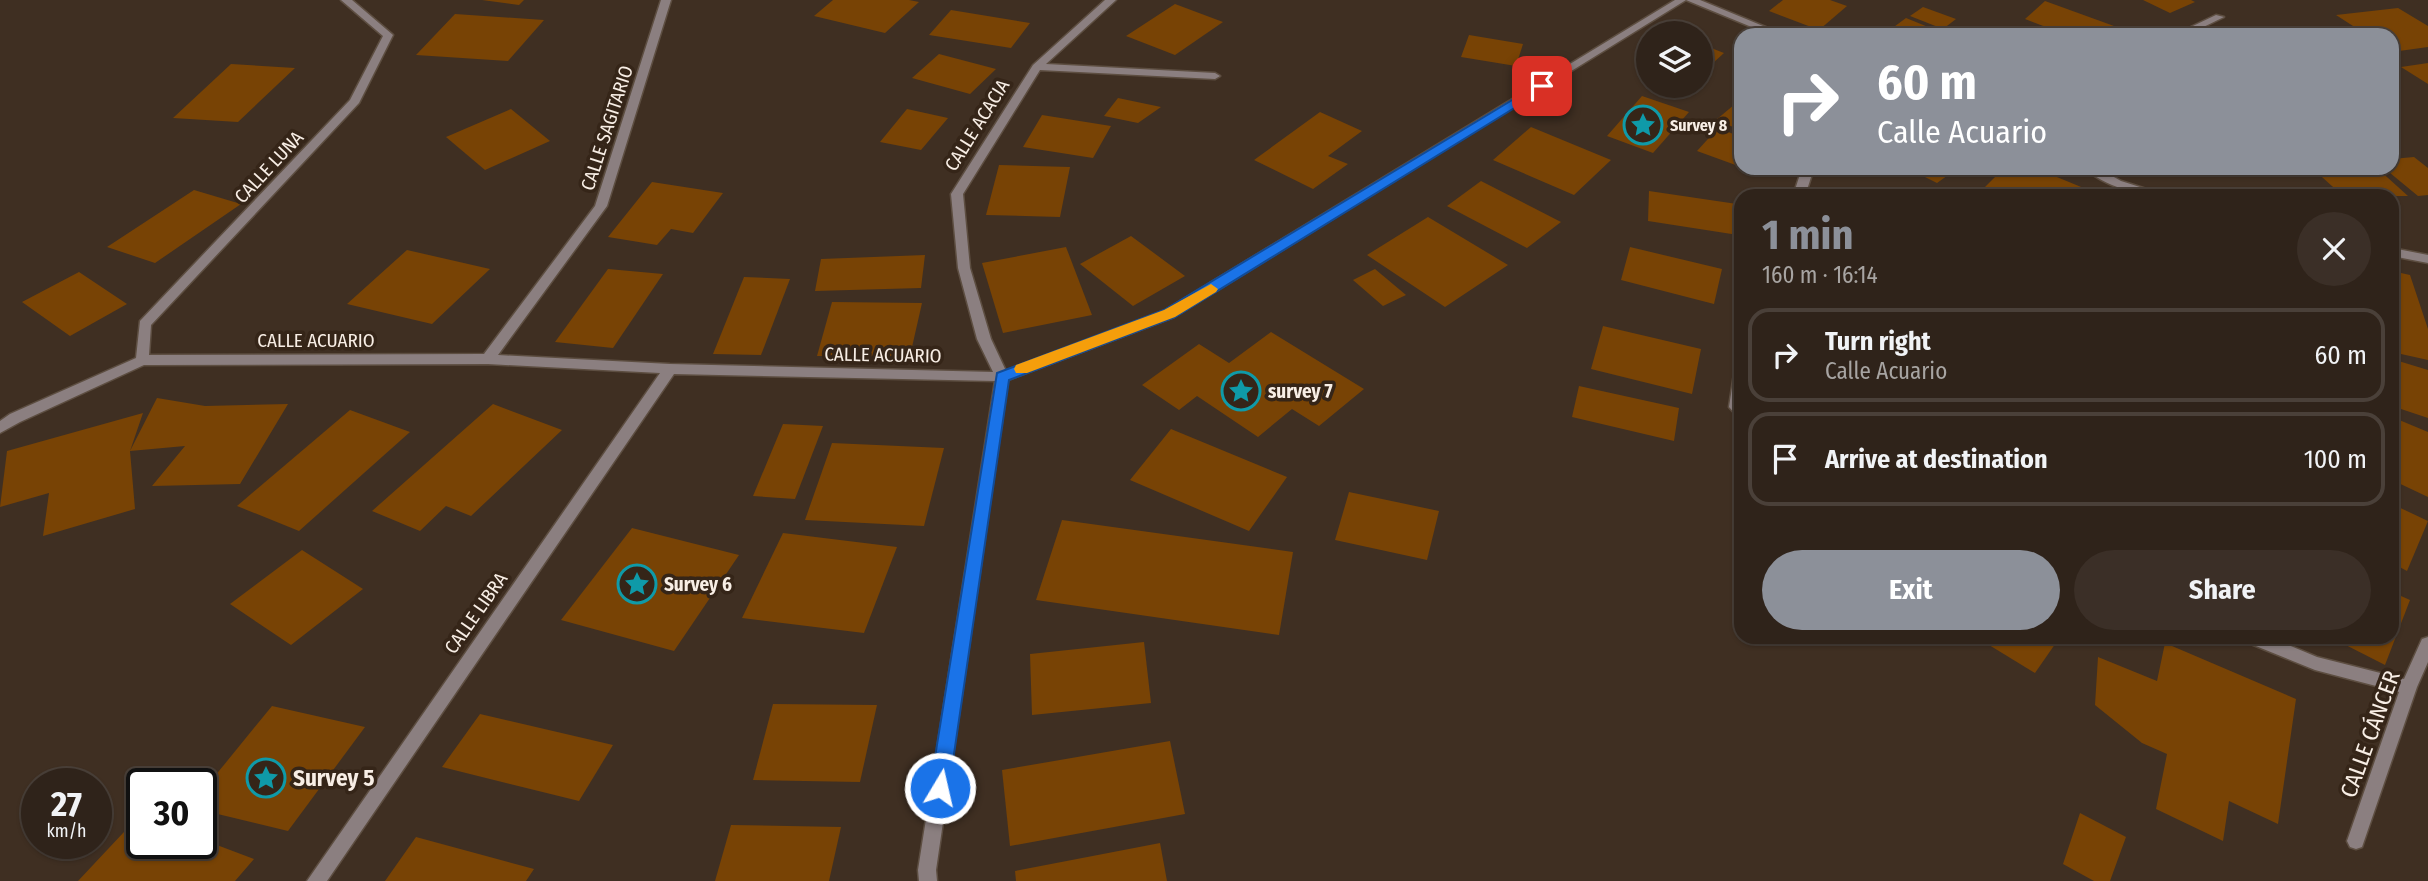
<!DOCTYPE html>
<html lang="en">
<head>
<meta charset="utf-8">
<style>
	body { margin:0; font-family:"Fira Sans Condensed",sans-serif; background:#3b2f27; color:#f1f3f6; height:100vh; display:flex; flex-direction:column; font-size:26px; white-space:nowrap }
	* { box-sizing:border-box; margin:0 }
	p { font-size:23px; color:#a7a4a2 }
	.icon { flex:none; width:38px; height:38px; fill:none; stroke:currentColor; stroke-width:2; stroke-linecap:round; stroke-linejoin:round }
	.map { position:relative; flex:1; overflow:hidden }
	.panel { position:absolute; left:1734px; top:189px; width:665px; height:455px; display:flex; flex-direction:column; background:#2f231a; border-radius:21px; box-shadow:0 2px 5px #0004,0 0 0 2px #4a4039 }
	.panel>* { flex:none }
	.top-card { position:absolute; left:1734px; top:28px; width:665px; height:147px; border-radius:21px; box-shadow:0 2px 5px #0004,0 0 0 2px #4a4039; background:#8c9099; color:#fff; overflow:hidden }
	.buttons { position:absolute; left:1636px; top:21px; display:grid; gap:14px }
	.buttons a { display:grid; place-items:center; width:77px; height:77px; border-radius:50%; background:#2f231a; box-shadow:0 2px 5px #0004,0 0 0 2px #4a4039; font-size:35px }
	.speed { position:absolute; left:21px; top:768px; display:flex; gap:14px; font-size:35px; font-weight:700; text-align:center }
	.speed>* { display:grid; place-content:center; width:91px; height:91px; border-radius:50%; background:#2f231a; box-shadow:0 2px 5px #0004,0 0 0 2px #4a4039; line-height:1 }
	.speed small { font-size:18px; font-weight:400 }
	.speed .limit { border:4px solid #111; border-radius:10px; background:#fff; color:#111 }
	.pin { position:absolute; display:grid; place-items:center; width:60px; height:60px; color:#fff; margin:-30px; border-radius:14px; box-shadow:0 4px 10px #0006 }
	.me { position:absolute; width:77px; margin:-38px; rotate:9deg; stroke-linejoin:round; filter:drop-shadow(0 0 5px #0008) }
	.turn { display:flex; align-items:center; gap:24px; height:147px; padding:0 28px; font-size:32px }
	.turn .icon { width:91px; height:91px; stroke-width:2.5 }
	.turn b { display:block; font-size:49px; line-height:60px }
	.round { display:grid; place-items:center; flex:none; width:74px; height:74px; border-radius:37px; background:#3b2f27 }
	.head { display:flex; align-items:center; justify-content:space-between; height:119px; padding:0 28px }
	h1 { font-size:42px; font-weight:700; line-height:52px; color:#8c9099 }
	.action { display:flex; gap:14px; margin-top:auto; padding:14px 28px }
	.action a { flex:1; height:80px; border-radius:42px; background:#8c9099; color:#fff; font-size:28px; font-weight:700; line-height:80px; text-align:center }
	.action a+a { background:#3b2f27; color:#f1f3f6 }
	ul { padding:0; list-style:none }
	li { display:flex; align-items:center; gap:21px; height:94px; margin:0 14px 10px; padding:0 14px; border:4px solid #4a4039; border-radius:21px }
	li div { flex:1 }
	li b { display:block; font-size:26px }
	li em { font-style:normal }
	.map>svg:first-child { display:block }
	.building { fill:#784305 }
	.lines { fill:none; stroke-linecap:round; stroke-linejoin:round }
	.minor-casing { stroke:#5d4e41; stroke-width:3 }
	.minor { fill:#8b7f80; fill-rule:evenodd }
	.route { fill:#1a73e8; stroke:#114b97; stroke-width:2 }
	.slow { fill:#f59e0b }
	.labels { text-anchor:middle; dominant-baseline:central; stroke-width:7; stroke-linejoin:round; paint-order:stroke }
	.far-poi-label { font-size:16px; font-weight:bold; fill:#f8eee5; stroke:#352518; text-anchor:start }
	.street-label { font-size:19px; fill:#f8eee5; stroke:#352518 }
	.poi-label { font-size:19px; font-weight:bold; fill:#f8eee5; stroke:#352518; text-anchor:start }
	.near-street-label { font-size:23px; fill:#f8eee5; stroke:#352518 }
	.near-poi-label { font-size:23px; font-weight:bold; fill:#f8eee5; stroke:#352518; text-anchor:start }
</style>
</head>
<body>
<div class="map">
<svg width="2428" height="881" viewBox="0 0 2428 881">
	<rect width="100%" height="100%" fill="#3f2f22"/>
	<g class="building">
		<path d="M482,0H524L519,5Z"/>
		<path d="M833,0H909L919,2L885,33L814,16Z"/>
		<path d="M1783,0H1830L1847,6L1819,30L1769,11Z"/>
		<path d="M2143,0H2191L2195,2L2170,13Z"/>
		<path d="M2045,1L2125,30L2120,35H2067L2025,19Z"/>
		<path d="M1175,4L1223,22L1175,55L1126,36Z"/>
		<path d="M1923,7L1956,19L1943,29L1910,16Z"/>
		<path d="M2398,8L2428,26V47L2392,52V35H2367L2336,15Z"/>
		<path d="M951,10L1030,23L1011,48L929,35Z"/>
		<path d="M455,14L544,20L508,61L416,55Z"/>
		<path d="M1906,18L1948,35H1883Z"/>
		<path d="M1469,35L1523,44L1516,66L1461,57Z"/>
		<path d="M1701,44L1724,53L1701,74Z"/>
		<path d="M939,54L996,69L970,94L912,78Z"/>
		<path d="M2428,63V84L2401,67Z"/>
		<path d="M231,64L295,68L238,122L173,118Z"/>
		<path d="M1642,96L1689,112L1653,153L1607,136Z"/>
		<path d="M1118,98L1161,107L1138,123L1104,116Z"/>
		<path d="M1741,99V127L1738,129L1716,120Z"/>
		<path d="M511,109L550,141L485,170L446,137Z"/>
		<path d="M907,109L948,118L921,150L880,142Z"/>
		<path d="M1320,112L1362,131L1328,156L1348,164L1313,189L1254,160Z"/>
		<path d="M1042,115L1111,126L1093,158L1023,147Z"/>
		<path d="M1531,127L1611,160L1574,195L1493,160Z"/>
		<path d="M1718,128L1741,137V167L1697,151Z"/>
		<path d="M2414,157L2428,168V195L2418,196L2384,168H2392V159Z"/>
		<path d="M999,165L1070,167L1060,217L986,215Z"/>
		<path d="M1743,168H1775L1767,177Z"/>
		<path d="M1907,168H1958L1937,183Z"/>
		<path d="M2004,168H2035L2103,196H1976Z"/>
		<path d="M2312,168H2377L2408,196H2343Z"/>
		<path d="M1481,181L1561,222L1527,248L1447,206Z"/>
		<path d="M652,182L723,193L693,233L671,229L657,245L608,237Z"/>
		<path d="M194,190L241,204L155,263L107,247Z"/>
		<path d="M1649,191L1737,204L1738,235L1648,221Z"/>
		<path d="M1428,217L1508,265L1445,307L1367,255Z"/>
		<path d="M1131,236L1185,276L1133,306L1080,264Z"/>
		<path d="M1066,247L1092,315L1003,333L982,263Z"/>
		<path d="M1630,247L1722,269L1714,304L1621,280Z"/>
		<path d="M407,250L490,269L432,324L347,304Z"/>
		<path d="M925,255L921,288L815,291L821,259Z"/>
		<path d="M608,269L663,274L613,348L555,342Z"/>
		<path d="M1375,269L1406,295L1383,306L1353,280Z"/>
		<path d="M2392,271L2410,275L2428,329V360L2392,352Z"/>
		<path d="M79,272L127,304L70,336L22,302Z"/>
		<path d="M744,277L790,279L761,355L713,354Z"/>
		<path d="M832,302L922,303L910,356H817Z"/>
		<path d="M1603,326L1701,349L1692,394L1591,369Z"/>
		<path d="M1271,332L1364,389L1319,426L1292,409L1258,437L1197,396L1179,410L1142,385L1199,344L1229,363Z"/>
		<path d="M2392,359L2428,370V418L2392,406Z"/>
		<path d="M1579,386L1679,408L1674,441L1572,417Z"/>
		<path d="M157,398L205,406L288,404L240,484L152,486L185,446L130,451L135,509L43,536L49,493L0,507L7,451L143,413L130,451Z"/>
		<path d="M493,404L562,430L471,516L446,506L420,531L372,511Z"/>
		<path d="M350,410L410,432L299,531L237,506Z"/>
		<path d="M2392,417L2428,432V497L2392,480Z"/>
		<path d="M783,424L823,426L795,499L753,496Z"/>
		<path d="M1171,429L1287,477L1249,531L1130,480Z"/>
		<path d="M832,443L944,448L924,526L805,520Z"/>
		<path d="M1349,492L1439,511L1427,560L1335,540Z"/>
		<path d="M2392,504L2428,521L2407,571L2392,563Z"/>
		<path d="M1062,520L1293,552L1279,635L1036,600Z"/>
		<path d="M632,528L739,555L674,651L561,620Z"/>
		<path d="M783,533L897,547L864,633L742,618Z"/>
		<path d="M302,550L363,589L291,645L230,604Z"/>
		<path d="M2392,592L2410,600L2385,665L2330,637H2392Z"/>
		<path d="M1976,637H2060L2035,673Z"/>
		<path d="M1144,642L1151,703L1032,715L1030,654Z"/>
		<path d="M2165,643L2296,699L2278,824L2229,801L2223,841L2156,809L2167,754L2142,743L2095,705L2098,657L2157,681Z"/>
		<path d="M773,704L877,705L860,782L753,780Z"/>
		<path d="M272,706L365,727L288,831L201,810V793Z"/>
		<path d="M480,714L613,745L579,801L442,767Z"/>
		<path d="M1170,741L1185,814L1010,846L1002,770Z"/>
		<path d="M2080,813L2126,837L2110,881H2094L2063,864Z"/>
		<path d="M139,816L142,817V844H201V839L254,859L235,881H78Z"/>
		<path d="M731,825L841,827L829,881H715Z"/>
		<path d="M416,837L534,869L526,881H385Z"/>
		<path d="M1160,843L1167,881H1016L1015,871Z"/>
	</g>
	<g class="lines">
		<defs>
			<g id="minor">
				<path d="M341,0H352L393,35L359,103L151,325L149,355L484,354L595,206L661,0H671L607,206L498,355L670,364L993,372L977,339L958,268L951,194L1033,65L1105,0H1116L1046,64L1215,73L1220,76L1215,79L1040,70L963,194L970,268L991,339L1006,371L1164,311L1675,0H1700L1785,35H1771L1686,0L1174,317L1008,380L936,870L937,881H919L918,870L995,381L674,374L327,881H307L660,373L488,364L144,365L20,422L0,433V421L10,414L136,358L140,321L350,100L383,36Z"/>
				<path d="M2216,15L2224,17L2187,35H2174Z"/>
				<path d="M1802,168H1814L1805,196H1793Z"/>
				<path d="M2084,168H2098L2121,181L2162,194L2164,196C2137,196 2105,186 2084,168Z"/>
				<path d="M2392,248L2428,255V263L2392,256Z"/>
				<path d="M1741,369V417L1736,415L1729,407L1734,374Z"/>
				<path d="M2244,637H2269L2317,657L2404,679L2422,639L2428,637V662L2417,687L2362,847L2356,849L2350,847L2347,841L2399,692L2315,670L2246,642Z"/>
			</g>
		</defs>
		<use href="#minor" class="minor-casing"/>
		<use href="#minor" class="minor"/>
	</g>
	<path class="route" d="M1542,82L1548,86L1547,88L1175,317L1009,380L949,788L947,794L940,797L933,794L930,788L997,373L1164,310Z"/>
	<path class="slow" d="M1211,284L1218,289L1216,292L1175,317L1027,373H1016L1014,369L1016,365L1164,310Z"/>
	<defs>
		<symbol id="sight-ring" viewBox="-11 -11 22 22"><circle r="9.5" fill="#352518" stroke="#0f9aa8" stroke-width="1.5"/><path d="M0-6L1.8-2.2L6-1.7L2.9 1.2L3.7 5.4L0 3.3L-3.7 5.4L-2.9 1.2L-6-1.7L-1.8-2.2Z" fill="#0f9aa8"/></symbol>
	</defs>
	<g fill-rule="evenodd">
		<use href="#sight-ring" x="1621" y="103" width="44" height="44"/>
		<use href="#sight-ring" x="1219" y="369" width="44" height="44"/>
		<use href="#sight-ring" x="615" y="562" width="44" height="44"/>
		<use href="#sight-ring" x="244" y="756" width="44" height="44"/>
	</g>
	<g class="labels">
		<g class="far-poi-label">
			<text x="1670" y="125">Survey 8</text>
		</g>
		<g class="street-label">
			<text transform="translate(977 125) rotate(-58)">CALLE ACACIA</text>
			<text transform="translate(607 128) rotate(-72)">CALLE SAGITARIO</text>
			<text transform="translate(269 167) rotate(-47)">CALLE LUNA</text>
			<text x="316" y="340">CALLE ACUARIO</text>
			<text transform="translate(883 355) rotate(1)">CALLE ACUARIO</text>
			<text transform="translate(476 613) rotate(-55)">CALLE LIBRA</text>
		</g>
		<g class="poi-label">
			<text x="1268" y="391">survey 7</text>
			<text x="664" y="584">Survey 6</text>
		</g>
		<g class="near-street-label">
			<text transform="translate(2370 734) rotate(-70)">CALLE CÁNCER</text>
		</g>
		<g class="near-poi-label">
			<text x="293" y="778">Survey 5</text>
		</g>
	</g>
</svg>
<div class="buttons">
<a><svg class="icon" aria-label="layers" viewBox="0 0 24 24"><path d="M12 4l9 5-9 5-9-5zM3 14l9 5 9-5"/></svg></a>
</div>
<div class="speed"><div>27<small>km/h</small></div><div class="limit">30</div></div>
<div class="pin" style="left:1542px;top:86px;background:#d93025"><svg class="icon" aria-label="arrive" viewBox="0 0 24 24"><path d="M6 21V4h12l-3 4 3 4H6"/></svg></div>
<svg class="me" style="left:940px;top:788px" viewBox="-20 -20 40 40"><circle r="17" fill="#1a73e8" stroke="#fff" stroke-width="3"/><path d="M0-11L8 9 0 5-8 9z" fill="#fff"/></svg>
<div class="top-card">
<div class="turn"><svg class="icon" aria-label="right" viewBox="0 0 24 24"><path d="M7 20v-9h11M14 6l5 5-5 5"/></svg><div><b>60 m</b>Calle Acuario</div></div>
</div>
<section class="panel">
<div class="head"><div><h1>1 min</h1><p>160 m · 16:14</p></div><a class="round"><svg class="icon" aria-label="close" viewBox="0 0 24 24"><path d="M6 6l12 12M18 6L6 18"/></svg></a></div>
<ul>
<li><svg class="icon" aria-label="right" viewBox="0 0 24 24"><path d="M7 20v-9h11M14 6l5 5-5 5"/></svg><div><b>Turn right</b><p>Calle Acuario</p></div><em>60 m</em></li>
<li><svg class="icon" aria-label="arrive" viewBox="0 0 24 24"><path d="M6 21V4h12l-3 4 3 4H6"/></svg><div><b>Arrive at destination</b></div><em>100 m</em></li>
</ul>
<div class="action"><a>Exit</a><a>Share</a></div>
</section>
</div>
</body>
</html>
